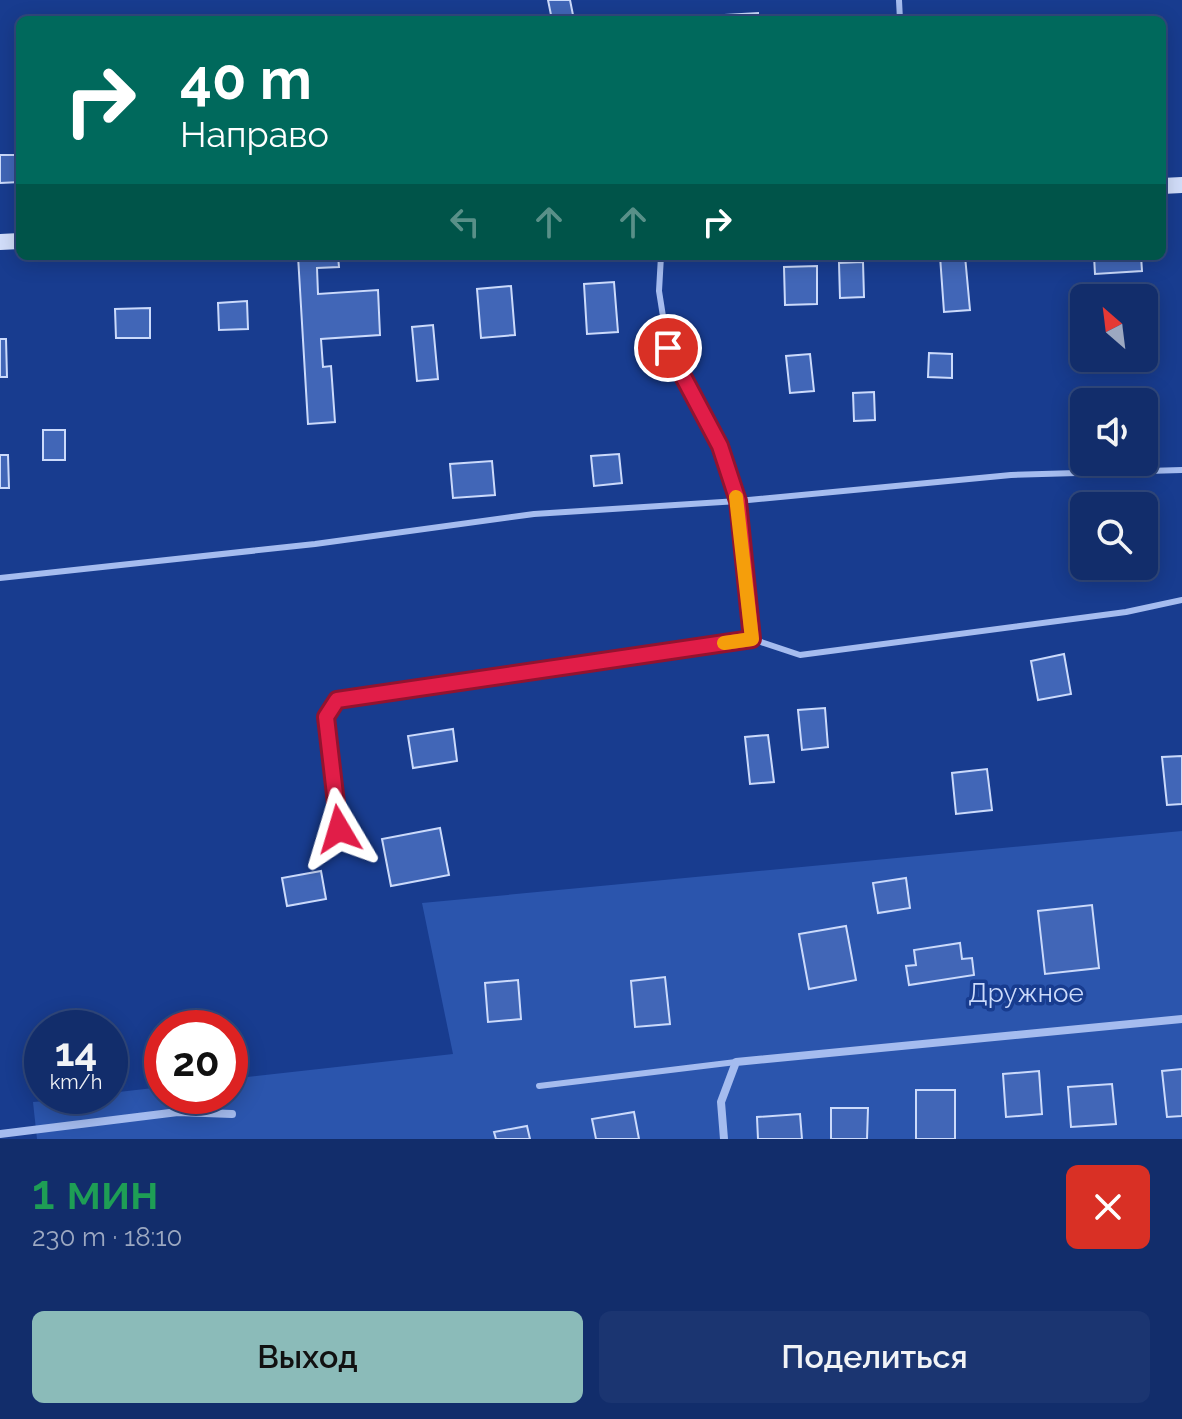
<!DOCTYPE html>
<html lang="ru">
<head>
<meta charset="utf-8">
<style>
	body { margin:0; font-family:Raleway,sans-serif; background:#1b3571; color:#f1f3f6; height:100vh; display:flex; flex-direction:column; font-size:30px; white-space:nowrap }
	* { box-sizing:border-box; margin:0 }
	p { font-size:26px; color:#9ca8c1 }
	.icon { flex:none; width:44px; height:44px; fill:none; stroke:currentColor; stroke-width:2; stroke-linecap:round; stroke-linejoin:round }
	.map { position:relative; height:1139px; overflow:hidden }
	.drawer { display:flex; flex-direction:column; background:#122d6b; flex:1 }
	.drawer>* { flex:none }
	.guide { position:absolute; left:16px; top:16px; width:1150px; height:244px; border-radius:12px; box-shadow:0 4px 20px #0003,0 0 0 2px #31497e; background:#00695c; color:#fff; overflow:hidden }
	.needle { width:52px; rotate:332deg }
	.tools { position:absolute; left:1070px; top:284px; display:grid; gap:16px }
	.tools a { display:grid; place-items:center; width:88px; height:88px; border-radius:12px; background:#122d6b; box-shadow:0 4px 20px #0003,0 0 0 2px #31497e; font-size:40px }
	.speed { position:absolute; left:24px; top:1010px; display:flex; gap:16px; font-size:40px; font-weight:700; text-align:center }
	.speed>* { display:grid; place-content:center; width:104px; height:104px; border-radius:50%; background:#122d6b; box-shadow:0 4px 20px #0003,0 0 0 2px #31497e; line-height:1 }
	.speed small { font-size:20px; font-weight:400 }
	.speed .limit { border:12px solid #d22; background:#fff; color:#111 }
	.pin { position:absolute; display:grid; place-items:center; width:68px; height:68px; color:#fff; margin:-34px; border:4px solid #fff; border-radius:50%; box-shadow:0 2px 8px #0007 }
	.me { position:absolute; width:88px; margin:-44px; rotate:353deg; stroke-linejoin:round; filter:drop-shadow(0 0 6px #0008) }
	.turn { display:flex; align-items:center; gap:28px; height:168px; padding:0 32px; font-size:36px }
	.turn .icon { width:104px; height:104px; stroke-width:2.5 }
	.turn b { display:block; font-size:56px; line-height:68px }
	.lanes { display:flex; align-items:center; height:76px; padding:0 32px; background:#0003; justify-content:center; gap:40px; direction:ltr }
	.lanes .off { opacity:.35 }
	.round { display:grid; place-items:center; flex:none; width:84px; height:84px; border-radius:12px; background:#1b3571 }
	.summary { display:flex; align-items:center; justify-content:space-between; height:136px; padding:0 32px }
	h1 { font-size:48px; font-weight:600; line-height:60px; color:#1e9e55 }
	.cta { display:flex; gap:16px; margin-top:auto; padding:16px 32px }
	.cta a { flex:1; height:92px; border-radius:12px; background:#8bbbb9; color:#111; font-size:32px; font-weight:600; line-height:92px; text-align:center }
	.cta a+a { background:#1b3571; color:#f1f3f6 }
	.map>svg:first-child { display:block }
	.green { fill:#2b55ad }
	.building { fill:#4166b7; stroke:#cbdafb; stroke-width:2 }
	.lines { fill:none; stroke-linecap:round; stroke-linejoin:round }
	.lane { stroke:#a5bcef; stroke-width:6 }
	.street { stroke:#a5bcef; stroke-width:8 }
	.secondary { stroke:#d2defa; stroke-width:16 }
	.route-casing { stroke:#92132f; stroke-width:20 }
	.route { stroke:#e11d48; stroke-width:14 }
	.slow { stroke:#f59e0b; stroke-width:14 }
	.labels { text-anchor:middle; dominant-baseline:central; stroke-width:7; stroke-linejoin:round; paint-order:stroke }
	.park-label { font-size:26px; fill:#cbdafb; stroke:#183c8f }
</style>
</head>
<body>
<div class="map">
<svg width="1182" height="1139" viewBox="0 0 1182 1139">
	<rect width="100%" height="100%" fill="#183c8f"/>
	<path class="green" d="M1182,831V1139H37L33,1102L110,1096V1093L162,1087V1096H230V1079L453,1054L422,903Z"/>
	<g class="building">
		<path d="M548,0H570L574,20H552Z"/>
		<path d="M758,13V20H709L708,16Z"/>
		<path d="M0,155H20V182L0,183Z"/>
		<path d="M298,256H338L339,267L317,268L318,294L378,290L380,335L321,339L323,367L331,366L335,422L308,424Z"/>
		<path d="M940,256H965L970,310L944,312Z"/>
		<path d="M1094,256H1141L1142,271L1095,274Z"/>
		<path d="M863,262L864,297L840,298L839,263Z"/>
		<path d="M817,266V304L785,305L784,267Z"/>
		<path d="M614,282L618,332L587,334L584,284Z"/>
		<path d="M511,286L515,335L481,338L477,289Z"/>
		<path d="M247,301L248,329L219,330L218,303Z"/>
		<path d="M150,308V338H116L115,309Z"/>
		<path d="M433,325L438,379L417,381L412,327Z"/>
		<path d="M0,339H6L7,377H0Z"/>
		<path d="M929,353L952,354V378L928,377Z"/>
		<path d="M810,354L814,391L790,393L786,356Z"/>
		<path d="M874,392L875,420L854,421L853,393Z"/>
		<rect x="43" y="430" width="22" height="30"/>
		<path d="M619,454L622,483L594,486L591,456Z"/>
		<path d="M0,455H8L9,488H0Z"/>
		<path d="M492,461L495,495L453,498L450,464Z"/>
		<path d="M1064,654L1071,694L1038,700L1031,661Z"/>
		<path d="M825,708L828,747L802,750L798,710Z"/>
		<path d="M453,729L457,761L413,768L408,736Z"/>
		<path d="M768,735L774,782L750,784L745,737Z"/>
		<path d="M1182,756V804L1167,805L1162,757Z"/>
		<path d="M987,769L992,810L956,814L952,773Z"/>
		<path d="M440,828L449,875L391,886L382,839Z"/>
		<path d="M321,871L326,899L287,906L282,878Z"/>
		<path d="M906,878L910,908L878,913L873,883Z"/>
		<path d="M1092,905L1099,968L1045,974L1038,911Z"/>
		<path d="M846,926L856,980L809,989L799,934Z"/>
		<path d="M960,943L962,959L972,958L974,975L909,985L906,966L916,965L914,950Z"/>
		<path d="M665,977L670,1024L635,1027L631,981Z"/>
		<path d="M518,980L521,1019L488,1022L485,983Z"/>
		<path d="M1182,1069V1116L1167,1117L1162,1071Z"/>
		<path d="M1039,1071L1042,1114L1006,1117L1003,1074Z"/>
		<path d="M1112,1084L1116,1124L1071,1127L1068,1087Z"/>
		<rect x="916" y="1090" width="39" height="49"/>
		<path d="M831,1108H868L867,1139H831Z"/>
		<path d="M634,1112L639,1139H596L592,1119Z"/>
		<path d="M800,1114L802,1139H758L757,1117Z"/>
		<path d="M527,1126L530,1139H496L494,1132Z"/>
	</g>
	<g class="lines">
		<g class="lane">
			<path d="M899,0L900,20"/>
			<path d="M0,578L315,544L534,514L738,501L1011,475L1182,470"/>
			<path d="M752,639L800,655L1126,612L1182,600"/>
			<path d="M339,829L326,717L337,700L752,639L738,501L720,446L668,348L659,291L661,256"/>
			<path d="M539,1086L736,1062"/>
		</g>
		<g class="street">
			<path d="M0,1134L178,1112L232,1114"/>
			<path d="M724,1139L721,1102L736,1062L1182,1019"/>
		</g>
		<g class="secondary">
			<path d="M1162,186L1182,185"/>
			<path d="M0,242L20,241"/>
		</g>
	</g>
	<g class="lines">
		<defs>
			<path id="route" d="M339,829L326,717L337,700L752,639L738,501L720,446L668,348"/>
		</defs>
		<use href="#route" class="route-casing"/>
		<use href="#route" class="route"/>
		<path class="slow" d="M724,643L752,639L736,497"/>
	</g>
	<g class="labels">
		<g class="park-label">
			<text x="1026" y="993">Дружное</text>
		</g>
	</g>
</svg>
<div class="tools">
<a><svg class="needle" viewBox="-14 -14 28 28"><path d="M0-13l5 13h-10z" fill="#e53935"/><path d="M0 13l5-13h-10z" fill="#9ca8c1"/></svg></a>
<a><svg class="icon" aria-label="sound" viewBox="0 0 24 24"><path d="M4 9h4l5-4v14l-5-4H4zM17 9q2 3 0 6"/></svg></a>
<a><svg class="icon" aria-label="search" viewBox="0 0 24 24"><circle cx="10" cy="10" r="6"/><path d="M15 15l6 6"/></svg></a>
</div>
<div class="speed"><div>14<small>km/h</small></div><div class="limit">20</div></div>
<div class="pin" style="left:668px;top:348px;background:#d93025"><svg class="icon" aria-label="arrive" viewBox="0 0 24 24"><path d="M6 21V4h12l-3 4 3 4H6"/></svg></div>
<svg class="me" style="left:339px;top:829px" viewBox="-20 -20 40 40"><path d="M0-17L14 15 0 8-14 15z" fill="#e11d48" stroke="#fff" stroke-width="4"/></svg>
<div class="guide">
<div class="turn"><svg class="icon" aria-label="right" viewBox="0 0 24 24"><path d="M7 20v-9h11M14 6l5 5-5 5"/></svg><div><b>40 m</b>Направо</div></div>
<div class="lanes"><svg class="icon off" aria-label="left" viewBox="0 0 24 24"><path d="M17 20v-9H6M10 6l-5 5 5 5"/></svg><svg class="icon off" aria-label="ahead" viewBox="0 0 24 24"><path d="M12 20V5M6 11l6-6 6 6"/></svg><svg class="icon off" aria-label="ahead" viewBox="0 0 24 24"><path d="M12 20V5M6 11l6-6 6 6"/></svg><svg class="icon" aria-label="right" viewBox="0 0 24 24"><path d="M7 20v-9h11M14 6l5 5-5 5"/></svg></div>
</div>
</div>
<section class="drawer">
<div class="summary"><div><h1>1 мин</h1><p>230 m · 18:10</p></div><a class="round" style="background:#d93025;color:#fff"><svg class="icon" aria-label="close" viewBox="0 0 24 24"><path d="M6 6l12 12M18 6L6 18"/></svg></a></div>
<div class="cta"><a>Выход</a><a>Поделиться</a></div>
</section>
</body>
</html>
